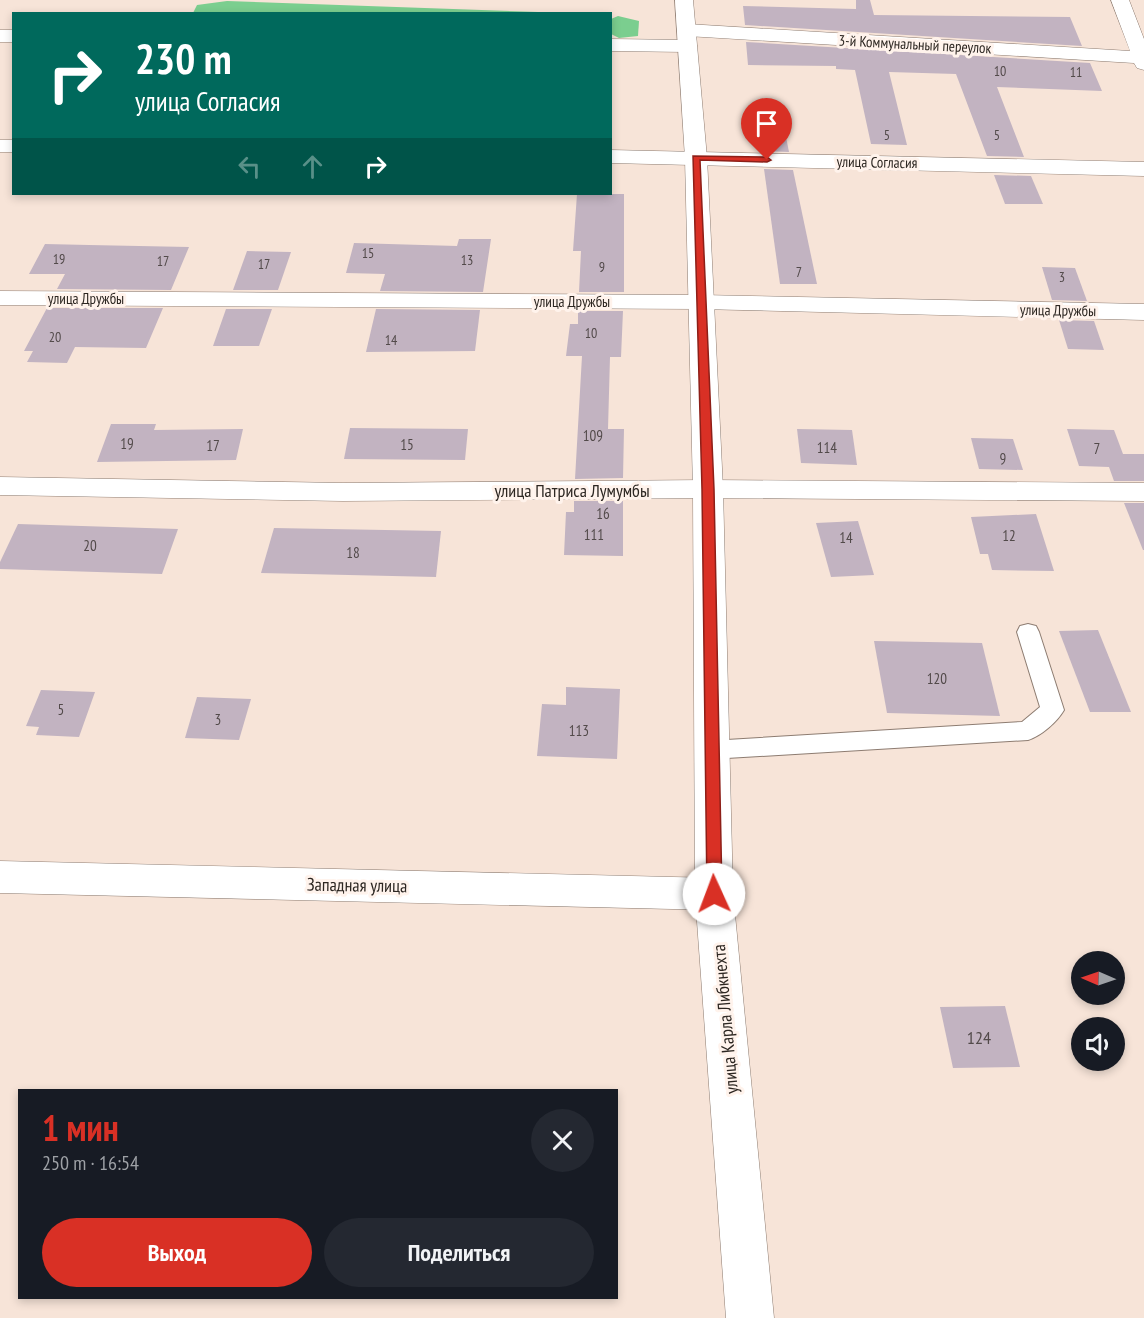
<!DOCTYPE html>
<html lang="ru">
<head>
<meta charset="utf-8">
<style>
	body { margin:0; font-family:"PT Sans Narrow",sans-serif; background:#242831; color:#f1f3f6; height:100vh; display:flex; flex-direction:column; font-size:22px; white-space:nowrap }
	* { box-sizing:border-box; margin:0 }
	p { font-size:20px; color:#9ea1a6 }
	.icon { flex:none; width:33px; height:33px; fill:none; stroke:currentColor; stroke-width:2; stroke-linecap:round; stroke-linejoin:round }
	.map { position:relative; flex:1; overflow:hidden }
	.details { position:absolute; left:18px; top:1089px; width:600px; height:210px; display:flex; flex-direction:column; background:#171b24; border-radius:0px; box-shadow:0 3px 9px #0003 }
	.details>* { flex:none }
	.top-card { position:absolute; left:12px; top:12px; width:600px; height:183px; border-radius:0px; box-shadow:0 3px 9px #0003; background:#00695c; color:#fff; overflow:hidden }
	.needle { width:39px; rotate:272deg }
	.fabs { position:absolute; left:1071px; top:951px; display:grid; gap:12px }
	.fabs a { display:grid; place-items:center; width:54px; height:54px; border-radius:50%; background:#171b24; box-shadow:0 3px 9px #0003; font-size:30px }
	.pin { position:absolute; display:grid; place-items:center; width:51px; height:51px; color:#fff; margin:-62px -26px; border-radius:50% 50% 50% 0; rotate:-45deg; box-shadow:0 0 6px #0007 }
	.pin .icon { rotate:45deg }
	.me { position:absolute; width:66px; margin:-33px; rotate:358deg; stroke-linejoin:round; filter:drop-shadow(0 0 4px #0008) }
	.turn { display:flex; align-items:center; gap:21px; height:126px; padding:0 24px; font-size:27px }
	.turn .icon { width:78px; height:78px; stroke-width:2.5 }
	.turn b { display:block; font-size:42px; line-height:51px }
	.lanes { display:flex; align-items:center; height:57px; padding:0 24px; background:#0003; justify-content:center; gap:30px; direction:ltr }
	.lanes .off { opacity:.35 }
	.round { display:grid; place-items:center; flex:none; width:63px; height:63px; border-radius:32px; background:#242831 }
	.overview { display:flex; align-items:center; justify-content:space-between; height:102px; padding:0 24px }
	h1 { font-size:36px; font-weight:700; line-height:45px; color:#d93025 }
	.primary-button { display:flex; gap:12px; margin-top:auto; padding:12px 24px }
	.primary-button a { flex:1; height:69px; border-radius:36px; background:#d93025; color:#fff; font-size:24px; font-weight:700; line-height:69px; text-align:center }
	.primary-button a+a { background:#242831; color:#f1f3f6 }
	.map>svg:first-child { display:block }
	.green { fill:#7bce8f }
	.building { fill:#c2b3c1 }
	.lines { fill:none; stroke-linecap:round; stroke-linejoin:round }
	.service-casing { stroke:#8d7c71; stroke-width:2 }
	.minor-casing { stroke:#8d7c71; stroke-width:1 }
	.tertiary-casing { stroke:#8d7c71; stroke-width:1 }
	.service { fill:#fff; fill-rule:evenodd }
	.minor { fill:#fff; fill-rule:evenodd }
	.tertiary { fill:#fff; fill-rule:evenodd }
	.route { fill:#d93025; stroke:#8d1f18; stroke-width:1.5 }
	.labels { text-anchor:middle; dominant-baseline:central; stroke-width:6; stroke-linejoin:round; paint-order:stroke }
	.far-number-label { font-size:14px; fill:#524a4a }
	.far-street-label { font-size:15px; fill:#2d2722; stroke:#fff3ec }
	.number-label { font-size:15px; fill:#524a4a }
	.street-label { font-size:18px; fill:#2d2722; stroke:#fff3ec }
	.near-number-label { font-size:18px; fill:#524a4a }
</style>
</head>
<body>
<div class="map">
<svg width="1144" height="1318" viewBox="0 0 1144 1318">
	<rect width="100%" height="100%" fill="#f7e4d8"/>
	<g class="green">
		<path d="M227,1L568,13H193L197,5Z"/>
		<path d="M618,16L639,21L638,36L619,38L611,34V19Z"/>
	</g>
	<g class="building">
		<path d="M856,0H870L874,15L1070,17L1082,46L745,25L743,6L856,9Z"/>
		<path d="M746,42L1090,63L1102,91L997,87L1024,157L987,156L956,74L889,72L907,145L871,144L855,70L836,69V66L748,65Z"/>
		<path d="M783,122L789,152L762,151L758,126Z"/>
		<path d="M764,169L793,170L817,284H780Z"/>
		<path d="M994,175L1031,176L1043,204H1005Z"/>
		<path d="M577,194H624V292H579L581,251H573Z"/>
		<path d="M459,239H491L483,292L380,291L385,274L346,273L354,243L457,246Z"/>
		<path d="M45,244L89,245L189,247L171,290L57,289L65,274H29Z"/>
		<path d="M247,251L291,252L278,290H233Z"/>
		<path d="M1042,267L1075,268L1087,301L1052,300Z"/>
		<path d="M47,308H163L146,348L75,347L67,363L27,362L33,351H24Z"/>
		<path d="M226,309H272L259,346H213Z"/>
		<path d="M376,309L480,310L475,351L366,352Z"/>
		<path d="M578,311H623L621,357H610L608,429H624L623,478L575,479L582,356H566L570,324H578Z"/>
		<path d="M1059,320L1094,321L1104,350L1068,349Z"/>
		<path d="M111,424H156L154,430L243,429L236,460L97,462Z"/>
		<path d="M350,428L468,429L465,460L344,459Z"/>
		<path d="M797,429L852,430L857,465L801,463Z"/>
		<path d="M1067,429L1114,430L1123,454H1144V481H1114L1109,467L1079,466Z"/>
		<path d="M971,438L1013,439L1023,470L979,469Z"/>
		<path d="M574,501H623V556L564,555L566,512H574Z"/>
		<path d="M1124,503H1144V550H1143Z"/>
		<path d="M1036,514L1054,571L992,570L988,554H980L971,517Z"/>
		<path d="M858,521L874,575L831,577L816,523Z"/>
		<path d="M18,524L178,529L162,574L0,569V562Z"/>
		<path d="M274,528L441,531L436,577L261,573Z"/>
		<path d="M1098,630L1131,712H1090L1059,631Z"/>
		<path d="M874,641L982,643L1000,716L887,713Z"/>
		<path d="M566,687L620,689L617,759L537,756L542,704L566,705Z"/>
		<path d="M41,690L95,692L79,737L36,735L39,727L26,726Z"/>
		<path d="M197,697L251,699L239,740L185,738Z"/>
		<path d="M1005,1006L1020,1067L953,1068L940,1007Z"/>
	</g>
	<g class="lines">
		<defs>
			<path id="service" d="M1028,624L1036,626L1039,632L1064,710C1057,722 1041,736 1028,740L710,759L702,757L698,750L702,743L710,741L1022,722L1040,707L1017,632L1020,626Z"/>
			<g id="minor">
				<path d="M1111,0H1129L1144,39V70L1137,68L1134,63L687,36L680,34L678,30L680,26L687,24L1130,51Z"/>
				<rect x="0" y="30" width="14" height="12"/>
				<path d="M610,39L687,40L694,42L697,46L694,50L687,52L610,51Z"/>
				<rect x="0" y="140" width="14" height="12"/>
				<path d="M610,150L1144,162V176L610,163Z"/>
				<path d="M0,291L700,295L1144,304V320L700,309L0,305Z"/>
				<path d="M0,477L343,483L708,480L1144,483V501L708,498L343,501L0,495Z"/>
				<path d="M0,861L714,878L728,883L733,894L728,905L714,910L0,893Z"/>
			</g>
			<path id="tertiary" d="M675,0H693L707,158L723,489L733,894L774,1318H726L695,894L693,489L685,158Z"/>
		</defs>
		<use href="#service" class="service-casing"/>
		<use href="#minor" class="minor-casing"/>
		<use href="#tertiary" class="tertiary-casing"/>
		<use href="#service" class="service"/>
		<use href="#minor" class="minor"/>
		<use href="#tertiary" class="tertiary"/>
	</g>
	<path class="route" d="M693,156L767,157L771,160L767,162L700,160L714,489L722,894L720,899L714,901L709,899L707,894L702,489Z"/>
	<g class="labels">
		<g class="far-number-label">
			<text x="1000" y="71">10</text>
			<text x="1076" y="72">11</text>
			<text x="887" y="135">5</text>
			<text x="997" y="135">5</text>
			<text x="368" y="253">15</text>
			<text x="59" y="259">19</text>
			<text x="467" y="260">13</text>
			<text x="163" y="261">17</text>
			<text x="264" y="264">17</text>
			<text x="602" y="267">9</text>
			<text x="799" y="272">7</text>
			<text x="1062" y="277">3</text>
			<text x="591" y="333">10</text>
			<text x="55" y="337">20</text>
			<text x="391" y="340">14</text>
		</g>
		<g class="far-street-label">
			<text transform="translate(915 44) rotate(3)">3-й Коммунальный переулок</text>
			<text transform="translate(877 162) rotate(1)">улица Согласия</text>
			<text x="86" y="298">улица Дружбы</text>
			<text x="572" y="301">улица Дружбы</text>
			<text transform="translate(1058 310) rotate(1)">улица Дружбы</text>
		</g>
		<g class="number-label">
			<text x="593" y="435">109</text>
			<text x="127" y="443">19</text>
			<text x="407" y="444">15</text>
			<text x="213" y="445">17</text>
			<text x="827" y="447">114</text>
			<text x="1097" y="448">7</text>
			<text x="1003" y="458">9</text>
			<text x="603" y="513">16</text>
			<text x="594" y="534">111</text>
			<text x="1009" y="535">12</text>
			<text x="846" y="537">14</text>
			<text x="90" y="545">20</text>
			<text x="353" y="552">18</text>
			<text x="937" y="678">120</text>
			<text x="61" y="709">5</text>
			<text x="218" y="719">3</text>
			<text x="579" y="730">113</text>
		</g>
		<g class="street-label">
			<text x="572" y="490">улица Патриса Лумумбы</text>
			<text transform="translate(357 885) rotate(1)">Западная улица</text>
			<text transform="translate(725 1019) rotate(-95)">улица Карла Либкнехта</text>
		</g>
		<g class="near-number-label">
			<text x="979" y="1037">124</text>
		</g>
	</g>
</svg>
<div class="fabs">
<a><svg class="needle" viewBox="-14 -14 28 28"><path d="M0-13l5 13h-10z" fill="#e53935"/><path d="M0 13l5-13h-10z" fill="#9ea1a6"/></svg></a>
<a><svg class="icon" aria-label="sound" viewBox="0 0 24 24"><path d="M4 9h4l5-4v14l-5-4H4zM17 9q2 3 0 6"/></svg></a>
</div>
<div class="pin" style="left:767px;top:160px;background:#d93025"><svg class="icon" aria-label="arrive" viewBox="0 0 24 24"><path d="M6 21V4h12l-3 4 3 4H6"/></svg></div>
<svg class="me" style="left:714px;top:894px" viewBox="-20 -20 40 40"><circle r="19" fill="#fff"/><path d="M0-13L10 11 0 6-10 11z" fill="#d93025"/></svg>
<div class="top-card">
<div class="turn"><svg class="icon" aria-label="right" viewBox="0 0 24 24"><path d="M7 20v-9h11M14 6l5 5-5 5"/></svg><div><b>230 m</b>улица Согласия</div></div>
<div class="lanes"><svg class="icon off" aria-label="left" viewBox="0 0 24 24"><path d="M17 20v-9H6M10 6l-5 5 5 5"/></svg><svg class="icon off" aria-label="ahead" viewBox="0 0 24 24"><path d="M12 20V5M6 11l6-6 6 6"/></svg><svg class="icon" aria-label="right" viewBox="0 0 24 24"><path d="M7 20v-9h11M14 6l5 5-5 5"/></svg></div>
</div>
<section class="details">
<div class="overview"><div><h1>1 мин</h1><p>250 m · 16:54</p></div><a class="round"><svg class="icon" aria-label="close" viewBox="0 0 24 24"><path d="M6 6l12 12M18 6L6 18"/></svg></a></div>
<div class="primary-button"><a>Выход</a><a>Поделиться</a></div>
</section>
</div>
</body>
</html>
